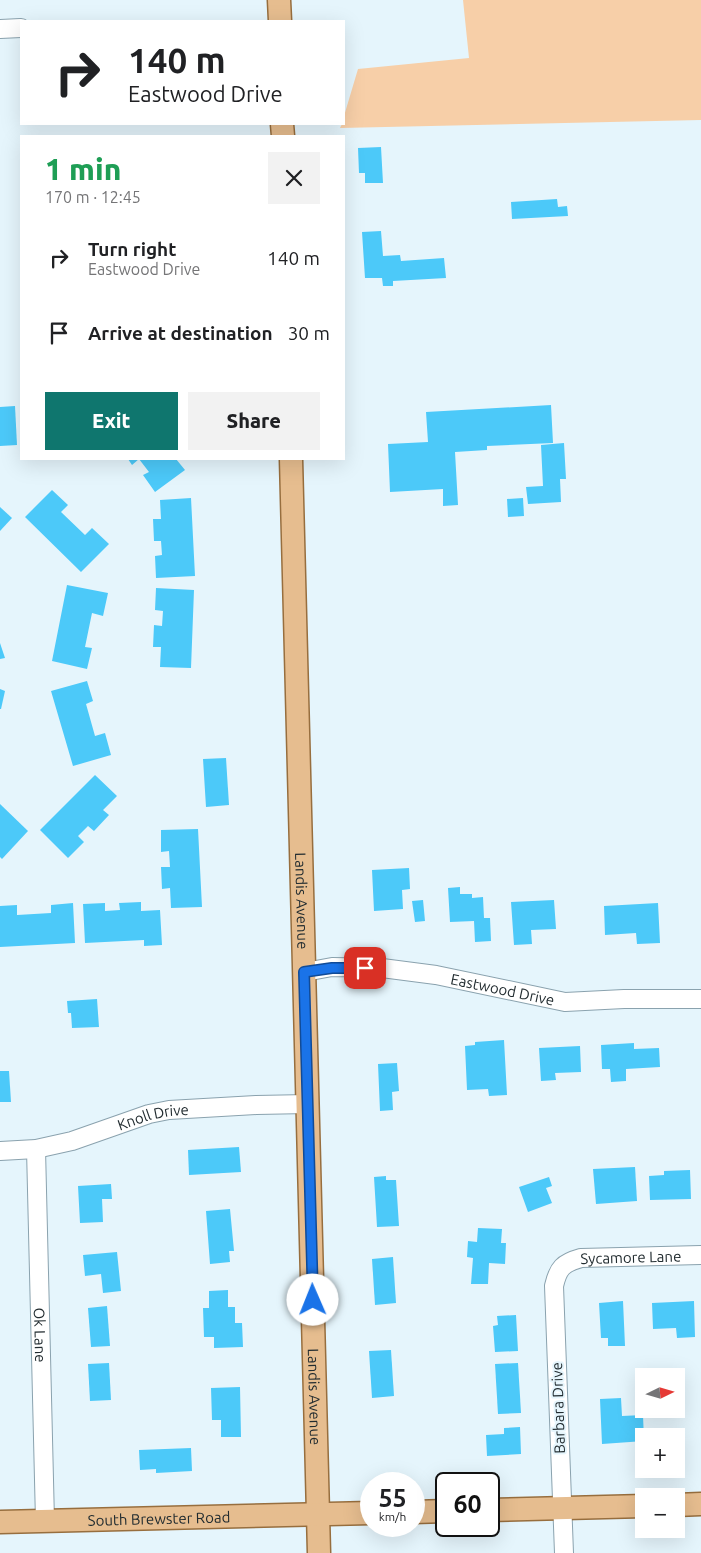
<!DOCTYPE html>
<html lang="en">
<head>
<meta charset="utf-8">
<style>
	body { margin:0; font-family:Ubuntu,sans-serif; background:#f2f2f2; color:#202124; height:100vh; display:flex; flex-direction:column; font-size:19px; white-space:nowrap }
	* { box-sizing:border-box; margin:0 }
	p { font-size:16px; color:#757577 }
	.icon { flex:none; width:28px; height:28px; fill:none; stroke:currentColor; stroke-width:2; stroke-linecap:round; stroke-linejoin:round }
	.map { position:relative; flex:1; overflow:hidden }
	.side { position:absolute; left:20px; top:135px; width:325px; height:325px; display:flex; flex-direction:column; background:#fff; border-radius:0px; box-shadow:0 5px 20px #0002 }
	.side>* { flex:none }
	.guide { position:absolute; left:20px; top:20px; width:325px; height:105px; border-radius:0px; box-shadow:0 5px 20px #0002; background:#fff; color:#202124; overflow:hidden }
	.needle { width:32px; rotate:85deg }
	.fabs { position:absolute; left:635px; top:1368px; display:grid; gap:10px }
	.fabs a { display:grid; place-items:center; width:50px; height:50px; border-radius:0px; background:#fff; box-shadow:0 5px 20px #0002; font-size:25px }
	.speed { position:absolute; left:360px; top:1472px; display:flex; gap:10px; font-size:25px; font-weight:700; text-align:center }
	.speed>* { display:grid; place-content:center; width:65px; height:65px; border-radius:50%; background:#fff; box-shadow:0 5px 20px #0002; line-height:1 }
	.speed small { font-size:12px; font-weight:400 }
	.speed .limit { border:2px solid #111; border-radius:8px; background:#fff; color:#111 }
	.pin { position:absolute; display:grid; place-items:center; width:42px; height:42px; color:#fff; margin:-21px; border-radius:10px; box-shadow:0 2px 8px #0006 }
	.me { position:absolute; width:55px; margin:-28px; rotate:359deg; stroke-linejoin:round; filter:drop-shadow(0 0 4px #0008) }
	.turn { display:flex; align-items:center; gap:18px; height:105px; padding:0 25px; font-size:22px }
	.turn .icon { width:65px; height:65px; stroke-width:2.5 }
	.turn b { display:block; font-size:35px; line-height:42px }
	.round { display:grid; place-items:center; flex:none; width:52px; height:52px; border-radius:0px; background:#f2f2f2 }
	.overview { display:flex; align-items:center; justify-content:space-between; height:85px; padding:0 25px }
	h1 { font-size:30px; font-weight:800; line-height:38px; color:#1e9e55 }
	.primary-button { display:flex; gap:10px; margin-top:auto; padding:10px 25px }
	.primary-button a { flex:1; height:58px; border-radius:0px; background:#0f766e; color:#fff; font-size:20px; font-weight:800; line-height:58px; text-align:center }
	.primary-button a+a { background:#f2f2f2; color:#202124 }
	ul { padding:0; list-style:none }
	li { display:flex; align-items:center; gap:15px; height:75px; padding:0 25px }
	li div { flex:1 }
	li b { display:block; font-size:19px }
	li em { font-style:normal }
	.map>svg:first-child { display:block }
	.green { fill:#f7cfa8 }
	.building { fill:#4cc9f9 }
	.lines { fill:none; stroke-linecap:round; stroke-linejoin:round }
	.minor-casing { stroke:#8aa2ae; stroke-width:20 }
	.major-casing { stroke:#976e3e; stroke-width:25 }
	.minor { stroke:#fff; stroke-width:18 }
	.major { stroke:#e6bd8f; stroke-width:22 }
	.route-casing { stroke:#114b97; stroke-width:12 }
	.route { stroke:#1a73e8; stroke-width:9 }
	.labels { text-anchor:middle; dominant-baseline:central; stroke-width:4; stroke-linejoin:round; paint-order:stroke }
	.street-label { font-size:15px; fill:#222c30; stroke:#e5f5fc }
</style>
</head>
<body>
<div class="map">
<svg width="701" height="1553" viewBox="0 0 701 1553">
	<rect width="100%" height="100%" fill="#e5f5fc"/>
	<path class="green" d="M463,0H701V120L340,128L342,124H344V116L358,69L469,58Z"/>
	<g class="building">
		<path d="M381,147L383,183H365V173H359L358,148Z"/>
		<path d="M557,199L558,207L567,206L568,216L512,219L511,202Z"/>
		<path d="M381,231L383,256L400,255L401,261L444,258L446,278L393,281V286H383L382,278H365L362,232Z"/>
		<path d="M551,405L553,443L487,446V450L455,452L458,505L443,506V489L390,492L388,444L428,442L426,412Z"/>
		<path d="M15,406L17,445L0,446V407Z"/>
		<path d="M564,443L566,479H560L561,502L528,504L526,487L543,486L541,445Z"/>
		<path d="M128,459H176L185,470L155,492L143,475L149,472L139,459L132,465Z"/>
		<path d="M52,490L68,505L61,512L85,535L92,528L109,544L81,572L25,517Z"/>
		<path d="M191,498L195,576L156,578L155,556L162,555L161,541H154L153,519H161L160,500Z"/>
		<path d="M523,498L524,516L508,517L507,499Z"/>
		<path d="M0,507L12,518L0,531Z"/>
		<path d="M67,585L108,593L103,616L92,613L85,647L92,648L87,669L52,661Z"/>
		<path d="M156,588L194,590L191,668L160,667L161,647H153L154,625L162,626L163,611L155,610Z"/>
		<path d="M0,643L5,658L0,659Z"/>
		<path d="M87,681L93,701L86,704L95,736L105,733L111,755L73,766L51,691Z"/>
		<path d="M0,689L5,691L1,709H0Z"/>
		<path d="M226,758L229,805L206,807L203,759Z"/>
		<path d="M95,775L117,796L103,810L109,815L94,831L88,826L78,836L84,842L68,858L40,830Z"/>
		<path d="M0,804L28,831L2,859L0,857Z"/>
		<path d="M198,829L202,907L171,908L170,888L162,889L161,867H170L169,851L161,852V830Z"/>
		<path d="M409,868L410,889L402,890L403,909L374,911L372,870Z"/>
		<path d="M460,887V894H472V898L483,897L484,918H490L491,941L475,942L474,921L450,922L448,888Z"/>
		<path d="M423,900L425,921L415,922L412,901Z"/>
		<path d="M554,900L556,929L531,930L532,944L514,945L511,902Z"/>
		<path d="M141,902V911L160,910L162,945L144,946V940L85,943L83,904L105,903V911L120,910L119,903Z"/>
		<path d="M73,903L75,943L0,947V906L17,905V915L51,913V905Z"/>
		<path d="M658,903L660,943L637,944L636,933L605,935L604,906Z"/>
		<path d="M97,999L99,1027L72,1028L71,1013H68L67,1001Z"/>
		<path d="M504,1040L507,1095L489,1096L488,1089L467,1090L465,1046L475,1045V1042Z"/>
		<path d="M634,1043V1049L659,1048L660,1067L626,1069V1081L611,1082L610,1069H602L601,1045Z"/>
		<path d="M580,1046L581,1072L555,1073L556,1080L541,1081L539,1048Z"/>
		<path d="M397,1063L399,1091L392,1092L393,1110L380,1111L378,1064Z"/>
		<path d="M0,1071H9L11,1102H0Z"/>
		<path d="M239,1147L241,1172L189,1175L188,1150Z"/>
		<path d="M635,1167L637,1201L596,1204L593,1169Z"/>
		<path d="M690,1170L691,1199L650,1200L649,1176L664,1175V1171Z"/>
		<path d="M386,1176V1180H396L399,1226L377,1227L374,1177Z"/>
		<path d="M549,1177L552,1186L546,1188L552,1203L528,1212L519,1187Z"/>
		<path d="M111,1184L112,1199H102L103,1222L80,1223L78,1186Z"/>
		<path d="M230,1209L234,1251H229L230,1262L210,1264L206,1211Z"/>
		<path d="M478,1228L502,1229L501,1243H506L505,1264L489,1263L488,1284H471L473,1258L467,1257L468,1241L477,1242Z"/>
		<path d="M117,1252L121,1291L103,1293L101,1274L85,1276L83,1255Z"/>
		<path d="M393,1257L396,1303L375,1305L372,1259Z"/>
		<path d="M228,1290V1307H235V1323H242L243,1347L214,1348V1337H204L203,1308H209V1291Z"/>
		<path d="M623,1301L625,1346H608V1338H601L599,1303Z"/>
		<path d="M694,1301L695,1337L677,1338L676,1328L653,1329L652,1303Z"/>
		<path d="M107,1306L110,1346L91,1347L88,1308Z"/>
		<path d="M516,1315L518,1351L495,1352L493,1326L498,1325L497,1316Z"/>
		<path d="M391,1350L394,1396L372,1398L369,1351Z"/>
		<path d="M109,1363L111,1400L90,1401L88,1364Z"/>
		<path d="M518,1363L521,1413L498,1414L495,1364Z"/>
		<path d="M240,1387L241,1437H221V1420H212L211,1388Z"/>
		<path d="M621,1398L622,1416L643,1415L644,1441L602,1444L600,1399Z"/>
		<path d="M520,1427L521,1454L487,1456L486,1435L504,1434V1428Z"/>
		<path d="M191,1448L192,1471L156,1473V1469L140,1470L139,1450Z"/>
	</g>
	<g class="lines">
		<defs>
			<g id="minor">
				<path d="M0,29L21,28"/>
				<path id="s1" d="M305,972L332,967L382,968L436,975L565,1002L624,999H701"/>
				<path id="s2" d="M36,1149L45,1521"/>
				<path id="s3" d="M0,1151L36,1149L72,1141L149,1114L169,1110L256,1105L308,1104"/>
				<path id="s4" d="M564,1553L554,1286C558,1268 563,1263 581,1258L701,1255"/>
			</g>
			<g id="major">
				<path d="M279,0L280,21"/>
				<path d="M282,124L283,136"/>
				<path id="s5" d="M291,459L319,1553"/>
				<path d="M676,1505L701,1504"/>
				<path d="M489,1510L644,1506"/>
				<path d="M414,1512L446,1511"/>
				<path id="s6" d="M0,1522L371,1513"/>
			</g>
		</defs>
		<use href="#minor" class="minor-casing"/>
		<use href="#major" class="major-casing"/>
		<use href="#minor" class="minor"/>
		<use href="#major" class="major"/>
	</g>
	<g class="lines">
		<defs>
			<path id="route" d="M313,1300L304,972L332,968H365"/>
		</defs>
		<use href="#route" class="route-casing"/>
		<use href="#route" class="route"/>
	</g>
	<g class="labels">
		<g class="street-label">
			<text stroke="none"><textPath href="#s5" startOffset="442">Landis Avenue</textPath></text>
			<text stroke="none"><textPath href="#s1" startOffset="200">Eastwood Drive</textPath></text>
			<text stroke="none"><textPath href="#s3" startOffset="158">Knoll Drive</textPath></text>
			<text stroke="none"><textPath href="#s4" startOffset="359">Sycamore Lane</textPath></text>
			<text stroke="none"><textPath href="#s2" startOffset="186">Ok Lane</textPath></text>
			<text stroke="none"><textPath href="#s5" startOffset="938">Landis Avenue</textPath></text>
			<text transform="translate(558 1408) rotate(-92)">Barbara Drive</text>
			<text stroke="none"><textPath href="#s6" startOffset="159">South Brewster Road</textPath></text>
		</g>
	</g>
</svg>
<div class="fabs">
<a><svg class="needle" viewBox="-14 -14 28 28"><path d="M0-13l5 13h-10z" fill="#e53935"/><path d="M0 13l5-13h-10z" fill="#757577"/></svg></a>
<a>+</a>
<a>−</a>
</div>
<div class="speed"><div>55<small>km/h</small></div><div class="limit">60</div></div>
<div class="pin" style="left:365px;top:968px;background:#d93025"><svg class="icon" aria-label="arrive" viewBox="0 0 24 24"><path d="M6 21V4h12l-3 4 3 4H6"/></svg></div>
<svg class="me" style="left:313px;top:1300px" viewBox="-20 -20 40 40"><circle r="19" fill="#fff"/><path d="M0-13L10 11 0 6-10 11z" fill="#1a73e8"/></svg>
<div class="guide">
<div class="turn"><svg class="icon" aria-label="right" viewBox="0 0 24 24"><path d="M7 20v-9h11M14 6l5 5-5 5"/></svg><div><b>140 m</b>Eastwood Drive</div></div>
</div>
<section class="side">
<div class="overview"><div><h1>1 min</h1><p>170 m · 12:45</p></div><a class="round"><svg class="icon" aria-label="close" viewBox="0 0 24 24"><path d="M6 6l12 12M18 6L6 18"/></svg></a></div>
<ul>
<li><svg class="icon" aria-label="right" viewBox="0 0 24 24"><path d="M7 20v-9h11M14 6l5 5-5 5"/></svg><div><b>Turn right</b><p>Eastwood Drive</p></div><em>140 m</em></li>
<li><svg class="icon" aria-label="arrive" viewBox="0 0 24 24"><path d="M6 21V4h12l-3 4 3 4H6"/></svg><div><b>Arrive at destination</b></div><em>30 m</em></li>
</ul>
<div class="primary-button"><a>Exit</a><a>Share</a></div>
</section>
</div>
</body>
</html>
